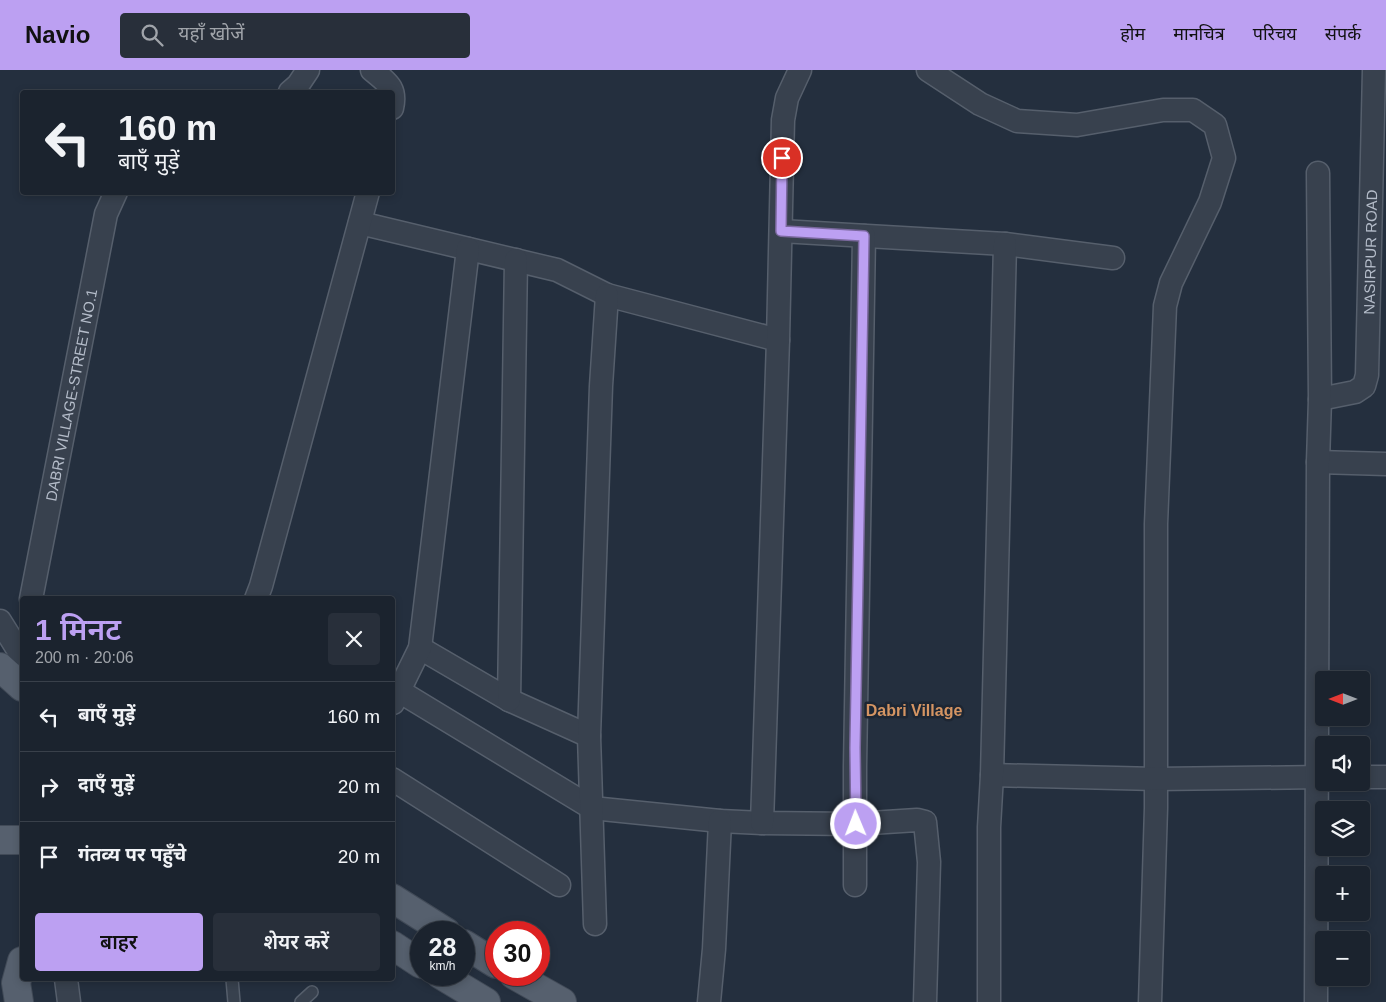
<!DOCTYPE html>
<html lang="hi">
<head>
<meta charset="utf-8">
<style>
	body { margin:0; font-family:Arial,"Noto Sans Devanagari",sans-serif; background:#282f3a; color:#f1f3f6; height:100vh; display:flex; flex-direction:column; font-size:19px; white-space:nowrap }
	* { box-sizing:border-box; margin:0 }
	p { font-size:16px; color:#a0a4aa }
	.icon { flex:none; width:28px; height:28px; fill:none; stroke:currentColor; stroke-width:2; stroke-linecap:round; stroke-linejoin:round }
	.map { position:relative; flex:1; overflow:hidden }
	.sheet { position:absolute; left:20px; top:526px; width:375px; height:385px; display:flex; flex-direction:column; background:#1b232e; border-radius:5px; box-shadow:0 2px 8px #0003,0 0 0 1px #39404a }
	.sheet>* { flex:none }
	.top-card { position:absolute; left:20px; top:20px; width:375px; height:105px; border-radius:5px; box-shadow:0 2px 8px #0003,0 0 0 1px #39404a; background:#1b232e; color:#f1f3f6; overflow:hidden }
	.needle { width:32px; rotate:270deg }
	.controls { position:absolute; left:1315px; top:601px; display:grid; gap:10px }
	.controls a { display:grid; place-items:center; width:55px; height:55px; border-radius:5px; background:#1b232e; box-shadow:0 2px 8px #0003,0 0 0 1px #39404a; font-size:25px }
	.speed { position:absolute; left:410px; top:851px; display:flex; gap:10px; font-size:25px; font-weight:700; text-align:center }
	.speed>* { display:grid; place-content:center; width:65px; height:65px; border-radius:50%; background:#1b232e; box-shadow:0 2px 8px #0003,0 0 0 1px #39404a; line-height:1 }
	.speed small { font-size:12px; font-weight:400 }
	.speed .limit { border:8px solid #d22; background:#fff; color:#111 }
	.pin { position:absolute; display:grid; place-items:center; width:42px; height:42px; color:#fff; margin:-21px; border:2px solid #fff; border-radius:50%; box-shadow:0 1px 5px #0007 }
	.me { position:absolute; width:55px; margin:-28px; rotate:359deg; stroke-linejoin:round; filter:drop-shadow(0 0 4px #0008) }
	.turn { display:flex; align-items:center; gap:18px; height:105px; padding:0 15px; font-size:22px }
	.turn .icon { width:65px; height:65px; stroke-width:2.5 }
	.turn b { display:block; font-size:35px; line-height:42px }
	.round { display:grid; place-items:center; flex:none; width:52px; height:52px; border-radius:5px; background:#282f3a }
	.overview { display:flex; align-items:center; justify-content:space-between; height:85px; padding:0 15px }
	h1 { font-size:30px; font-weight:600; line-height:38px; color:#bca0f2 }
	.button { display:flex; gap:10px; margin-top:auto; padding:10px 15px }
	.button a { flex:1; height:58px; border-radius:5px; background:#bca0f2; color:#111; font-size:20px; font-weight:600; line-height:58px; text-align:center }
	.button a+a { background:#282f3a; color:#f1f3f6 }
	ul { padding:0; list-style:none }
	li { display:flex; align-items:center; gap:15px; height:70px; padding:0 15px; border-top:1px solid #39404a }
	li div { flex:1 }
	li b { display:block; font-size:19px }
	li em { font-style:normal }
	header { display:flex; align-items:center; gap:30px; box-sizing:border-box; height:70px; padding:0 25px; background:#bca0f2; color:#111 }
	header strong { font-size:24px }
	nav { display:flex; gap:28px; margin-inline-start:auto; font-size:18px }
	.search { width:350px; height:45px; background:#282f3a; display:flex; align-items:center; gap:12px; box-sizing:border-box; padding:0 18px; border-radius:5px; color:#a0a4aa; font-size:19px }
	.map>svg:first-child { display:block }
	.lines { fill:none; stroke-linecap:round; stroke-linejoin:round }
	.service-casing { stroke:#565f6c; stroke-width:14 }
	.minor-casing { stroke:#565f6c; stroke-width:25 }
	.primary-casing { stroke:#414a57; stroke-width:30 }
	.service { stroke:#38414e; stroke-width:11 }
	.minor { stroke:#38414e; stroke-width:22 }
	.primary { stroke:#56606e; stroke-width:28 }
	.route-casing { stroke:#7a689d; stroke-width:12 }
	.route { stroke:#bca0f2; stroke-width:9 }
	.labels { text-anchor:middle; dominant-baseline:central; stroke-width:5; stroke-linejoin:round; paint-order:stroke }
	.street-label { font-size:15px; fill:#b4bcc9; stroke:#1d2633 }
	.neighbourhood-label { font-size:16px; font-weight:bold; fill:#d59563; stroke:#1d2633 }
</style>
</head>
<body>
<header>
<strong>Navio</strong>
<div class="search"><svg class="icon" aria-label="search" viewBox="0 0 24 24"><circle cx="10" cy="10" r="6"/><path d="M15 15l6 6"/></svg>यहाँ खोजें</div>
<nav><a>होम</a><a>मानचित्र</a><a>परिचय</a><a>संपर्क</a></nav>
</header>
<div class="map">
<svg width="1386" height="932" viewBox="0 0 1386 932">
	<rect width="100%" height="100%" fill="#242f3e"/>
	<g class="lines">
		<defs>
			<g id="service">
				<path d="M232,909L234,932"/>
				<path d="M301,932L312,922"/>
			</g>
			<g id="minor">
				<path d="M372,0C386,12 397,17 392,38"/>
				<path d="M928,0L980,34L1017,51L1077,55L1163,40H1193L1215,55L1224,88L1210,132L1171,213L1165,236L1156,454V738L1150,932"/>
				<path d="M290,22L298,15L308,0"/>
				<path d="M360,153L557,200L607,225L778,270"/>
				<path d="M781,161L1005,174L1113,188"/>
				<path id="s1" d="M1320,329L1355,322L1364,316L1367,305L1374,0"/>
				<path d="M1318,392L1386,394"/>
				<path id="s2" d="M31,529L106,144L116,122"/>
				<path d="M256,529L261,516L368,122"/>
				<path d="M0,551L20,583"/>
				<path d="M420,578L509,630L589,666"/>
				<path d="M399,621L592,738L720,751L762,753L855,754L917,750L925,752L929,792L925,932"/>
				<path d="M509,630L516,190"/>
				<path d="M393,633L420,578L468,179"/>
				<path d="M992,705L1156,709L1324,707"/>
				<path d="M1361,707H1386"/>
				<path d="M392,709L559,815"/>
				<path d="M762,753L778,270L783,50L787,28L800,0"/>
				<path d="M855,815V697L864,166"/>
				<path d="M595,854L589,666L601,316L607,225"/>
				<path d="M66,909L69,932"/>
				<path d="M709,932L714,879L720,751"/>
				<path d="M989,932V757L992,705L1005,174"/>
				<path d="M1316,932L1318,392L1320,329L1318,103"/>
			</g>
			<g id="primary">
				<path d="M0,597L22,617"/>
				<path d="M0,770H22"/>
				<path d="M392,828L446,862"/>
				<path d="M464,874L496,894"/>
				<path d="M392,875L421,894"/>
				<path d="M441,905L486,932"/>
				<path d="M514,905L562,932"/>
				<path d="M19,932L16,913L22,891"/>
			</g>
		</defs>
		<use href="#service" class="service-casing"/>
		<use href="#minor" class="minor-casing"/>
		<use href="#primary" class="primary-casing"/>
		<use href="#service" class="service"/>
		<use href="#minor" class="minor"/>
		<use href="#primary" class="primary"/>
	</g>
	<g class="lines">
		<defs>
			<path id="route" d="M782,88L781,161L864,166L855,678L856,754"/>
		</defs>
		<use href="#route" class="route-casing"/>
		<use href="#route" class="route"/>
	</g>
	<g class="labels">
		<g class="street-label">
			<text stroke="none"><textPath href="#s1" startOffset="181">NASIRPUR ROAD</textPath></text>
			<text stroke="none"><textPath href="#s2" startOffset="208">DABRI VILLAGE-STREET NO.1</textPath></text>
		</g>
		<g class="neighbourhood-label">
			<text x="914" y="640">Dabri Village</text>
		</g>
	</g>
</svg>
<div class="controls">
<a><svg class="needle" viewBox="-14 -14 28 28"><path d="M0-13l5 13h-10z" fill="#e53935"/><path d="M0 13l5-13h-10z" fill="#a0a4aa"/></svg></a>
<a><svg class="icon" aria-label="sound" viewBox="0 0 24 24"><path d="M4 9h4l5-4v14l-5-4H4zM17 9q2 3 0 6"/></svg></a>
<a><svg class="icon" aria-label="layers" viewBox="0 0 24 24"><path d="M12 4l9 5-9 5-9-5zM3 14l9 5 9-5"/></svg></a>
<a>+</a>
<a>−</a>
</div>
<div class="speed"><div>28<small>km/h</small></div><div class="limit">30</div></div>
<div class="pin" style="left:782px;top:88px;background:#d93025"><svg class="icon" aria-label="arrive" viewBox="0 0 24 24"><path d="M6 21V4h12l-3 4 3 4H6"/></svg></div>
<svg class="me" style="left:856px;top:754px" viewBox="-20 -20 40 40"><circle r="17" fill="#bca0f2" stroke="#fff" stroke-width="3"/><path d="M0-11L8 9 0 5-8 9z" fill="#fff"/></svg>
<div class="top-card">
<div class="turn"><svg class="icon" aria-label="left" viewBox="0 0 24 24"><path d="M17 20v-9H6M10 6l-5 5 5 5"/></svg><div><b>160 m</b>बाएँ मुड़ें</div></div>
</div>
<section class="sheet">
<div class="overview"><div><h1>1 मिनट</h1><p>200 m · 20:06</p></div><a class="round"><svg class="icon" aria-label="close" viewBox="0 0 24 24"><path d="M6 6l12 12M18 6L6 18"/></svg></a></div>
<ul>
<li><svg class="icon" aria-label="left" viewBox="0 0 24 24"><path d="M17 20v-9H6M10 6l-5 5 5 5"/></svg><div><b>बाएँ मुड़ें</b></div><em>160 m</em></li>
<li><svg class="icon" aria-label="right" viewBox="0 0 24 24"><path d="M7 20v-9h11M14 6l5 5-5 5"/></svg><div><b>दाएँ मुड़ें</b></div><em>20 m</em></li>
<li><svg class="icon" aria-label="arrive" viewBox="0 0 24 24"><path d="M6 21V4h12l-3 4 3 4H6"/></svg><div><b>गंतव्य पर पहुँचे</b></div><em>20 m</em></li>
</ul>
<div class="button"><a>बाहर</a><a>शेयर करें</a></div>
</section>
</div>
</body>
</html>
